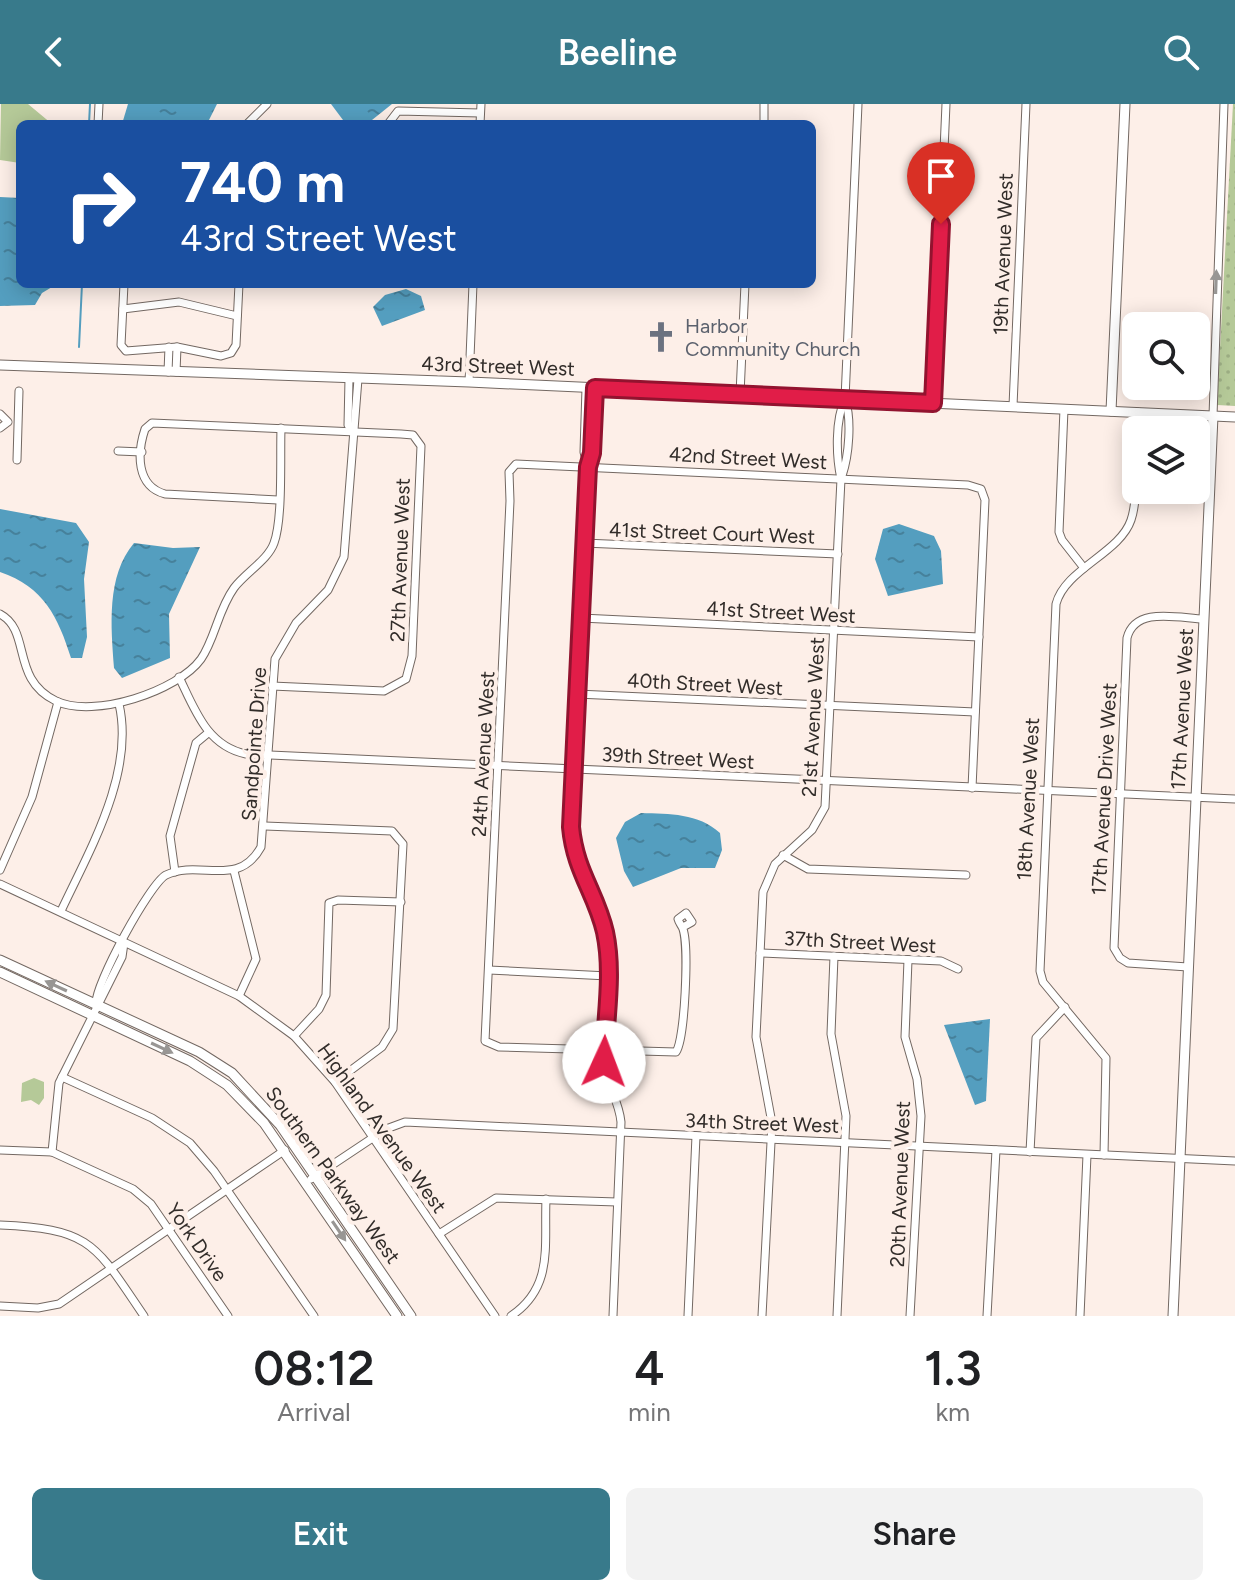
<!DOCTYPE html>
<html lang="en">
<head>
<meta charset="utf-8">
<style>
	body { margin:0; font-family:Figtree,sans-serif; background:#f2f2f2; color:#202124; height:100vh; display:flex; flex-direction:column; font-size:30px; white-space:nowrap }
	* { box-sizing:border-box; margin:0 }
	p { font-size:26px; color:#757577 }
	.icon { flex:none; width:44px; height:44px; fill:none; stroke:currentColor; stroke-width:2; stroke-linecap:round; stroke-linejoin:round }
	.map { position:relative; height:1212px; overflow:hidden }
	.drawer { display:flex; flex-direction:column; background:#fff; flex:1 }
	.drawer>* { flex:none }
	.hud { position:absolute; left:16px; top:16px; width:800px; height:168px; border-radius:12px; box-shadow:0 4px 20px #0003; background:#1a4fa0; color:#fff; overflow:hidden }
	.controls { position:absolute; left:1122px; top:208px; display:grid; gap:16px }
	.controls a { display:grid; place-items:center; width:88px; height:88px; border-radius:12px; background:#fff; box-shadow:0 4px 20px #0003; font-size:40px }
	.pin { position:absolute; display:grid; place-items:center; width:68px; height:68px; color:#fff; margin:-82px -34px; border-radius:50% 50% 50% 0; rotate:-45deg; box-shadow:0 0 8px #0007 }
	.pin .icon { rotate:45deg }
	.me { position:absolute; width:88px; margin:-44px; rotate:2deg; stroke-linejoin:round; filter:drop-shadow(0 0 6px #0008) }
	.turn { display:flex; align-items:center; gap:28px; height:168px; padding:0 32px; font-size:36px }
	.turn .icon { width:104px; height:104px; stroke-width:2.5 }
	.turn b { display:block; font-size:56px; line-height:68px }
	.eta { display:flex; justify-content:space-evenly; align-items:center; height:136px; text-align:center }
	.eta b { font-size:48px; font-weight:600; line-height:56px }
	.cta { display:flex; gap:16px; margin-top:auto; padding:16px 32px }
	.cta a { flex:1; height:92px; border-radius:12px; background:#387a8b; color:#fff; font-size:32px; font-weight:600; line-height:92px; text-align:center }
	.cta a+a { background:#f2f2f2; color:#202124 }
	header { display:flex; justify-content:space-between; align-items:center; height:104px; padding:0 32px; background:#387a8b; color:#fff; font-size:36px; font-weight:600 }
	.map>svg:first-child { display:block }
	.grass { fill:url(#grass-dots) }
	.green { fill:#b5c998 }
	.water { fill:url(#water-ripples) }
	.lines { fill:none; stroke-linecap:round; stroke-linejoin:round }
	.stream { stroke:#549ebf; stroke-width:2 }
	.street-casing { stroke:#736862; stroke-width:9 }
	.secondary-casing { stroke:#736862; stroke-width:11 }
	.street { stroke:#fff; stroke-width:7 }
	.secondary { stroke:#fff; stroke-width:9 }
	.oneway { fill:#989694 }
	.route-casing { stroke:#92132f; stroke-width:20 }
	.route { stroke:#e11d48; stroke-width:14 }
	.labels { text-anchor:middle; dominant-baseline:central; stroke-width:8; stroke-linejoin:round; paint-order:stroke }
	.street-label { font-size:20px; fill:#322d2a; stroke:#fdefe8 }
	.worship-label { font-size:20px; fill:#5b616d; stroke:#fdefe8; text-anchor:start }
</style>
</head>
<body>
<header><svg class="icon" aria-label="back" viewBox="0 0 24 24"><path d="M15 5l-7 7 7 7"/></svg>Beeline<svg class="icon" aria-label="search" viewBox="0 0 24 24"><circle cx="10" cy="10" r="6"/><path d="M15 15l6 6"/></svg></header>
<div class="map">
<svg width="1235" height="1212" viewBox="0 0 1235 1212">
	<defs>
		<pattern id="grass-dots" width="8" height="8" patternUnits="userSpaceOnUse" patternTransform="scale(2)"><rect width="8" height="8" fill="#b5c998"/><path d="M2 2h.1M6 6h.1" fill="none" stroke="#9cad83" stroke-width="1.8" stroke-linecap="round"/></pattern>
		<pattern id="water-ripples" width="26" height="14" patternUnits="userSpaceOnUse" patternTransform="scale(2)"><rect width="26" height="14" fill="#549ebf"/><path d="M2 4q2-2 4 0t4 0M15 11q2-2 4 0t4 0" fill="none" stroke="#46819b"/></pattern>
	</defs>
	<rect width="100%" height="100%" fill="#fdefe8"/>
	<path class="grass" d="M1233,0H1235V302L1217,301Z"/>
	<g class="green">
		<path d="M1,0H28L52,20H20V59L0,56Z"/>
		<path d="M34,974L44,978V994L39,1001L31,996L21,998L22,979Z"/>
	</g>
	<g class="water">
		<path d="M128,0H217L207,20H122Z"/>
		<path d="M331,0H392L367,20H346Z"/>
		<path d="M0,93L20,94V180H57L42,189L35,201L0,202Z"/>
		<path d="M406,185L421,192L425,206L382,222L373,203L385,191Z"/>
		<path d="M0,405L76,419L89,438L84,475L87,533L82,554H71C58,513 44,483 0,468Z"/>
		<path d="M899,420L934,432L941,447L943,480L888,492L875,455L883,425Z"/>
		<path d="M134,439L173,444L200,443L169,510L170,554L122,574L114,564C111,523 106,472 134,439Z"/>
		<path d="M641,709C670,710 698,709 720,729L722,746L715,764H681L633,783L624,767L616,734L625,718Z"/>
		<path d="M990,915L986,997L975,1001L944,921Z"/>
	</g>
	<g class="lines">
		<g class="stream">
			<path d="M89,20L90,0"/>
			<path d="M79,243L82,180"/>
		</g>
		<defs>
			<g id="street">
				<path d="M98,20L99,0"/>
				<path d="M247,20L267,0"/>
				<path d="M388,20L398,7L480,9"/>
				<path d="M480,20L481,0"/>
				<path d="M764,20V0"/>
				<path d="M124,180L121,241L126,247L177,243L221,252L231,249L236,241L239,180"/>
				<path d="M123,205L179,198L237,212"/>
				<path d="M168,268L169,243"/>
				<path d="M176,268L177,243"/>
				<path d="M349,275L348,321L352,327"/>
				<path d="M469,278L473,180"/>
				<path d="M586,284L584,348L588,363L571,723C575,769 597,789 605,829C614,872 601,915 604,959C606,980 619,996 621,1018L613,1212"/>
				<path d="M740,290L745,180"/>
				<path d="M933,299L946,0"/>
				<path d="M1013,302L1026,0"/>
				<path d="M1064,305L1059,428L1062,436L1084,464"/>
				<path d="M0,310L8,318L0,324"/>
				<path d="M1213,312L1224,0"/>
				<path d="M1137,326L1138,308"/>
				<path d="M118,347L142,348"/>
				<path d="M17,356L19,287"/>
				<path d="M588,361L592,349L595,284"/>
				<path d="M842,372C849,351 852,316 845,295L858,0"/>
				<path d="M584,439L838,450"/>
				<path d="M0,510C32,527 10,575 56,597C94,615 178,587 201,555C215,535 218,506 234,484C245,469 268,456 274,439C283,415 280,353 281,324"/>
				<path d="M581,514L979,533"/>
				<path d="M179,573C195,606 207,642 246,650L1235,695"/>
				<path d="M272,582L384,587L406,575L412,552L421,342L413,331L401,330L152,319L145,325C137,349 136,382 165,390L278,396"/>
				<path d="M577,590L975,608"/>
				<path d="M265,722L392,727L403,740L393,925L382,943L335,978"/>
				<path d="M783,751L808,765L966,771"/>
				<path d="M0,766L32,693L58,598"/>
				<path d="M234,767L256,855L239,892"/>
				<path d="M175,768L170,732L196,639L208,629"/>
				<path d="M0,780L239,892L294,932L335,978L495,1212"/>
				<path d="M61,807C89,747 135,669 119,600"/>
				<path d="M683,823L692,818L686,809L678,815C679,819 682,822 683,825C689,843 685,935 676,948L499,943L485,937L510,397L509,368L516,360L968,381L981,385L985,396L972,684"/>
				<path d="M760,849L941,857L958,865"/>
				<path d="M834,852L831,930L846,1012L837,1212"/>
				<path d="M908,856L905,933L917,975L921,1012L910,1212"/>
				<path d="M1188,863L1128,859L1120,854L1114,844L1127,534C1135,502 1178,514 1204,515"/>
				<path d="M489,866L608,872"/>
				<path d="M96,900C94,882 150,779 166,771C200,755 238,785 261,743L275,555L296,519L328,486L344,453L358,275"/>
				<path d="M294,932L319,905L326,891L329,799L338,796L401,798"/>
				<path d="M62,973L152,1014L190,1039L214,1067L314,1212"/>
				<path d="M0,1046L52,1048L133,1085L151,1100L228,1212"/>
				<path d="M52,1048L59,979L122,853L124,839"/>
				<path d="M1030,1048L1036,934L1065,903"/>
				<path d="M1104,1051L1106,954L1043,878L1040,867L1056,500C1065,465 1120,449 1131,416C1138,395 1135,368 1136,346"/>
				<path d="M311,1075L386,1025L405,1018L1235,1057"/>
				<path d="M0,1121C92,1125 95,1140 144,1212"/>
				<path d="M439,1130L496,1094L617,1098"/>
				<path d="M0,1202L38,1204L59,1200L285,1046"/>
				<path d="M511,1212C554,1183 544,1142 546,1095"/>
				<path d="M688,1212L696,1032"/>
				<path d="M762,1212L772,1019L756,933L763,788L775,760L812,726L825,703L841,375C836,352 835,316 845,295"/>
				<path d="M987,1212L996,1046"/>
				<path d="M1080,1212L1087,1051"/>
			</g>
			<g id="secondary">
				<path d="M0,261L469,278L1235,313"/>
				<path d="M1111,307L1125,0"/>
				<path d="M0,856L199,948L232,969L280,1021L411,1212"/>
				<path d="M0,868L190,957L227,981L264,1019L397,1212"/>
				<path d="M1173,1212L1213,312"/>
			</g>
		</defs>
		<use href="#street" class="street-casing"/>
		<use href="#secondary" class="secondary-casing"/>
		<use href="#street" class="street"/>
		<use href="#secondary" class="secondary"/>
	</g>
	<defs><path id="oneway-solid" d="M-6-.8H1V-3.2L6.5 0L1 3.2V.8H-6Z" transform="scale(2)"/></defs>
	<g class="oneway">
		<use href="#oneway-solid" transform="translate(1216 178) rotate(-88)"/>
		<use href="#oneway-solid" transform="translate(56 882) rotate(-155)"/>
		<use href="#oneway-solid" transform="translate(162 944) rotate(25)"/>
		<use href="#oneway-solid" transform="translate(339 1127) rotate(56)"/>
	</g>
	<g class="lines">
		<defs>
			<path id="route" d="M604,958C605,916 614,870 605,828C596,789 575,767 571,723L588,363L592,349L595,284L933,299L941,120"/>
		</defs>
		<use href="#route" class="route-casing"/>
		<use href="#route" class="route"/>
	</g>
	<defs>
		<symbol id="church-bare" viewBox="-9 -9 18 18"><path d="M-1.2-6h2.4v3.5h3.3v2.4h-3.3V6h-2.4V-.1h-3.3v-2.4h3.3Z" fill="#6b7280" stroke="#fdefe8" stroke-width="2.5" paint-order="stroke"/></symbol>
	</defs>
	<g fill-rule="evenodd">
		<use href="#church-bare" x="639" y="211" width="44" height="44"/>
	</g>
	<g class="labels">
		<g class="street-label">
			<text transform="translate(1003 150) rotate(-88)">19th Avenue West</text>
			<text transform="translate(498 262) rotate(2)">43rd Street West</text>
			<text transform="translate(748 354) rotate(3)">42nd Street West</text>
			<text transform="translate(712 429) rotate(2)">41st Street Court West</text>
			<text transform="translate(400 456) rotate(-88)">27th Avenue West</text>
			<text transform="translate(781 508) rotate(3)">41st Street West</text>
			<text transform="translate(705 580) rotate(3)">40th Street West</text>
			<text transform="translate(1182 605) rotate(-87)">17th Avenue West</text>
			<text transform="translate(813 613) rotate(-87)">21st Avenue West</text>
			<text transform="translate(254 640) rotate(-86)">Sandpointe Drive</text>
			<text transform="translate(483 650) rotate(-87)">24th Avenue West</text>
			<text transform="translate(678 654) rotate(3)">39th Street West</text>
			<text transform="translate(1104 685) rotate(-87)">17th Avenue Drive West</text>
			<text transform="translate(1028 695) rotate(-87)">18th Avenue West</text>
			<text transform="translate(860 838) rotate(3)">37th Street West</text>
			<text transform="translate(762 1019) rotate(2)">34th Street West</text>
			<text transform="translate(382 1024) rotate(54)">Highland Avenue West</text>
			<text transform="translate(333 1071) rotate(54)">Southern Parkway West</text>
			<text transform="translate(900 1080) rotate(-88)">20th Avenue West</text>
			<text transform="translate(197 1138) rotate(55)">York Drive</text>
		</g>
		<g class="worship-label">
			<text x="685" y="222">Harbor<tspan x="685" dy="23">Community Church</tspan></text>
		</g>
	</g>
</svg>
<div class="controls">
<a><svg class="icon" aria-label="search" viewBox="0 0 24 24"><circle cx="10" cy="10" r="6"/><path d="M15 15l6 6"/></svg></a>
<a><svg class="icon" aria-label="layers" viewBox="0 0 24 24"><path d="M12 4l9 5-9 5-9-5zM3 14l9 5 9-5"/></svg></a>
</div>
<div class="pin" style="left:941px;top:120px;background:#d93025"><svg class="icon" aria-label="arrive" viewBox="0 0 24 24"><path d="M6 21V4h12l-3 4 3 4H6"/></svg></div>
<svg class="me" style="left:604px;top:958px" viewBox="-20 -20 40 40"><circle r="19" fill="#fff"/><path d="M0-13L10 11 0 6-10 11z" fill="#e11d48"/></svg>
<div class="hud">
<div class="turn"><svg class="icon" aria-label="right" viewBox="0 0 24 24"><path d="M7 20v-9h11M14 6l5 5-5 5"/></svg><div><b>740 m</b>43rd Street West</div></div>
</div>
</div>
<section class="drawer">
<div class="eta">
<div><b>08:12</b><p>Arrival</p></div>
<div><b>4</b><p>min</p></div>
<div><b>1.3</b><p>km</p></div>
</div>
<div class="cta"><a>Exit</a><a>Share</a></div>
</section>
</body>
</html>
